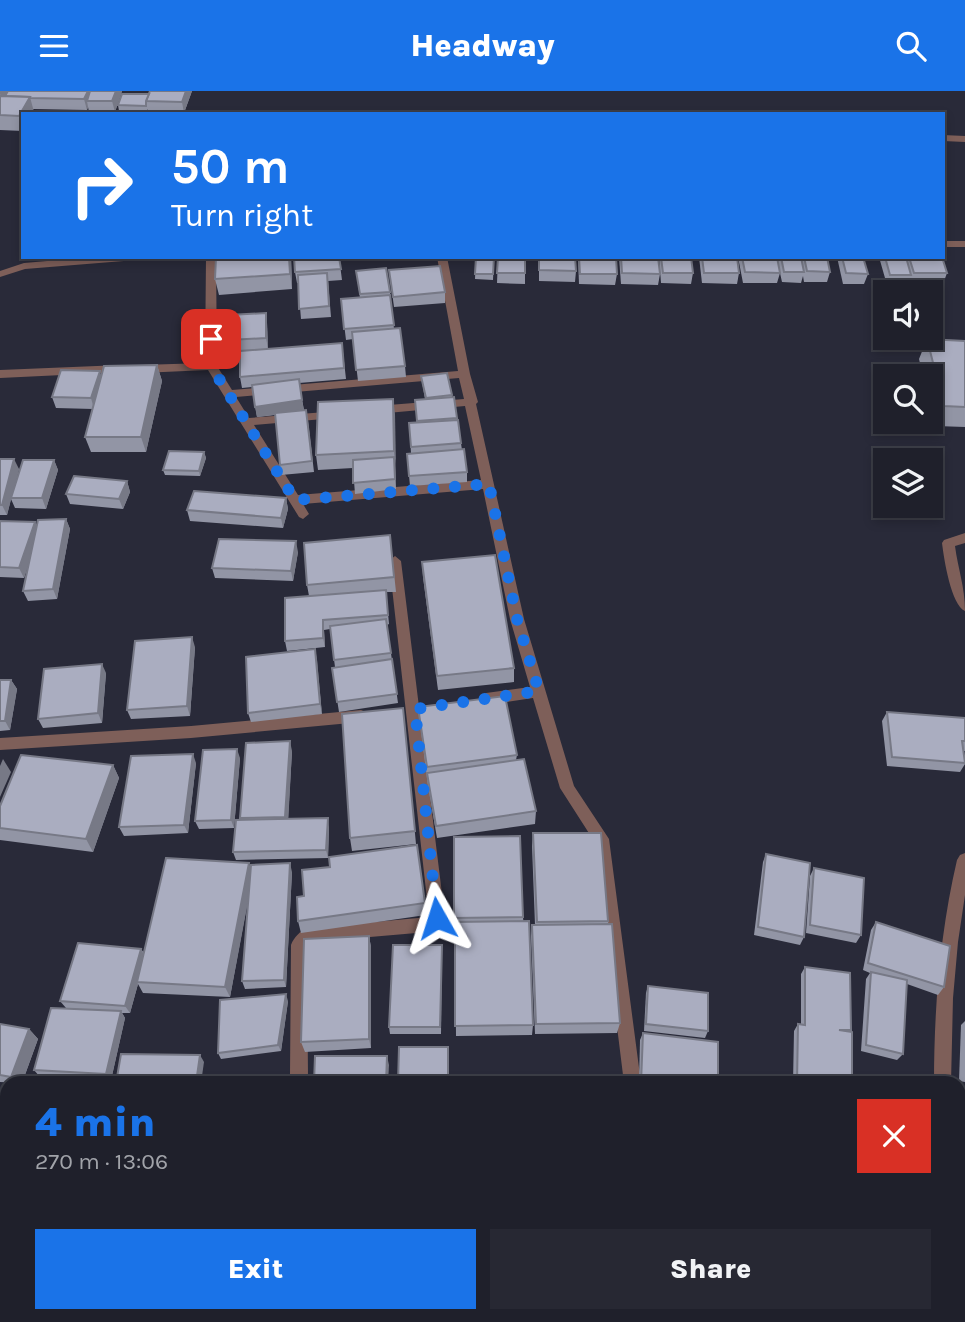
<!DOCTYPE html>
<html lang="en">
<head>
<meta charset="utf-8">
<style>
	body { margin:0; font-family:Karla,sans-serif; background:#272833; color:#f1f3f6; height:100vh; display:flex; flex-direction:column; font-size:26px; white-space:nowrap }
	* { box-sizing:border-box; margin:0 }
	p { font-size:23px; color:#a1a3a9 }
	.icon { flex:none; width:38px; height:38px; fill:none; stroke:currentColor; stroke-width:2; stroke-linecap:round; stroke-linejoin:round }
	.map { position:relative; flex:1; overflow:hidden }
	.panel { position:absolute; left:0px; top:985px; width:966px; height:247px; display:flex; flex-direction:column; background:#1f202b; border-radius:21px 21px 0 0; box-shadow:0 4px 10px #0003,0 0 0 2px #3c3e47 }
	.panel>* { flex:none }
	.guide { position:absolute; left:21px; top:21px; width:924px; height:147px; border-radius:0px; box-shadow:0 4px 10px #0003,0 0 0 2px #3c3e47; background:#1a73e8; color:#fff; overflow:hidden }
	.fabs { position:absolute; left:873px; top:189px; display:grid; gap:14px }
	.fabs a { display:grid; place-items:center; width:70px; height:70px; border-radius:0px; background:#1f202b; box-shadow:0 4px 10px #0003,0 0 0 2px #3c3e47; font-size:35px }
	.pin { position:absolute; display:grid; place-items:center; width:60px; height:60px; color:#fff; margin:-30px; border-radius:14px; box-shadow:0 4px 10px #0006 }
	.me { position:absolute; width:77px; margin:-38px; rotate:354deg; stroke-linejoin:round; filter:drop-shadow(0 0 5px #0008) }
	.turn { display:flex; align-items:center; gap:24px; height:147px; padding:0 35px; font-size:32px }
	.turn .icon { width:91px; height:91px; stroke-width:2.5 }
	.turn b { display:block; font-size:49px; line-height:60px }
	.round { display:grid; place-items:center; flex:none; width:74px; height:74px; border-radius:0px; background:#272833 }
	.overview { display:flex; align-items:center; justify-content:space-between; height:119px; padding:0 35px }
	h1 { font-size:42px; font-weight:800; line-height:52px; color:#1a73e8 }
	.button { display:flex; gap:14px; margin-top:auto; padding:14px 35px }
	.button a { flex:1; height:80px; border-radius:0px; background:#1a73e8; color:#fff; font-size:28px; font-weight:800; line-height:80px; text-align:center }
	.button a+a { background:#272833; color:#f1f3f6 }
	header { display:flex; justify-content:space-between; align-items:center; height:91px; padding:0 35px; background:#1a73e8; color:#fff; font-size:32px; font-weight:800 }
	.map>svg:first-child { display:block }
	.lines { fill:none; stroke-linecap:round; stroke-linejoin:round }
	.minor { fill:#7e5f59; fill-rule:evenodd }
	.wall { fill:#9295a5 }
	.shaded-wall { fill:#777986 }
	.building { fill:#aaadc0; stroke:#777986; stroke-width:2 }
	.route { stroke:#1a73e8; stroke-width:12; stroke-dasharray:0 21.6 }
</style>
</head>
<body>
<header><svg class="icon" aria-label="menu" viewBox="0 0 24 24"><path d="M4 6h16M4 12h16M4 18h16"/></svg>Headway<svg class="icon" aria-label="search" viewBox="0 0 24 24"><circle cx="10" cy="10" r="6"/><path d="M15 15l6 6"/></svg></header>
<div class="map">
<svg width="965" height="1231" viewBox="0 0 965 1231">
	<rect width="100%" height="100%" fill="#292a39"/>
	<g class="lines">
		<g class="minor">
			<path d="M943,44L965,45V51L943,50Z"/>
			<rect x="943" y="150" width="22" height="6"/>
			<path d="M94,166H141L136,169L25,178L0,186V180L24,172Z"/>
			<path d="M206,166H216L217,275L232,299L458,280L437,166H447L470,283L478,311L476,313L524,528L574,695L609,748L641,992H624L594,750L560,697L533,607L486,614L481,612L479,608L481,604L486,602L530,596L510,528L483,398L303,413L309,423L303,428L299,426L208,279L141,282L135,278L141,274L205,272ZM459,287L464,308L376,315L370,319L376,323L465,315L481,389L298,404L254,334L335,327L341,323L339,320L249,327L236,306Z"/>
			<path d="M121,274L125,275V281L0,287V279Z"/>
			<path d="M965,442V452L955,455C958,478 965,496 965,520C951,514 944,468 942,452L944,449Z"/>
			<path d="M395,465L401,470L445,827L440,837L428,841L312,851L307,857L308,986L305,992H286L290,983L291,854C294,846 300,840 308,837L429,826L389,470Z"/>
			<path d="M361,619L366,621L368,625L366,629L361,631L191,647L0,659V647L191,635Z"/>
			<path d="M965,762V804L958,851L953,907L951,992H934C934,917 940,842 957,769L960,764Z"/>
			<path d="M696,1225H714L717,1231H697Z"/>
			<path d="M919,1225H937L938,1231H918Z"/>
		</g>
	</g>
	<g class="wall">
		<path d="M0,0H122L115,21H89L88,16L87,19L33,18L34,21L23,23V40L0,39Z"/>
		<path d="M150,0H192L184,22L148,21V18L147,20H119L118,14L149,3Z"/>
		<path d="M216,166H291L292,198L219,204L215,188Z"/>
		<path d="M339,166L342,189L328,190L331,226L301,228L298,192H297L295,181Z"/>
		<path d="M476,166H494L493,189L475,188Z"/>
		<path d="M498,166H525V193L497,192Z"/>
		<path d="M539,166L576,180L575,191L539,190Z"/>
		<path d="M578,166H616L617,183L615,194L579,193Z"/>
		<path d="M619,166H658L660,183L658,194L621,193Z"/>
		<path d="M659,166H691L693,182L691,193L661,192Z"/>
		<path d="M699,166H737L739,182L737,193L702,192Z"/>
		<path d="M738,166H827L830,181L827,191H804L803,185L801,192L782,191L780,182L777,192H743Z"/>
		<path d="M837,166H863L868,183L864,193H843Z"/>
		<path d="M879,166H942L947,182L943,193L910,192L909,189L907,194H887Z"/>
		<path d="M389,179L445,201V212L394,216Z"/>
		<path d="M356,180L390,201L394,238L405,275L406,286L358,290L353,248L346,249L341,208L360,207Z"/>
		<path d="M267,232L268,258L231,260L229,249Z"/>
		<path d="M927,248L965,250V336L936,335L931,316V285H923L919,268Z"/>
		<path d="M342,252L346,288L299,292L304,319L308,330L314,381L281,384L275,324L257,326L252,296L242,297L240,286Z"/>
		<path d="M157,274L162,290L146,361H91L85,346L93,318L56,317L52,306L101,285Z"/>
		<path d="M447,282L452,306H454L462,359L467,381V391L410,395L407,363L411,362L409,332H417L415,309L425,308L421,285Z"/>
		<path d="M393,308L396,398L355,403L353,377L318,379L316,364Z"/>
		<path d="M204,361L206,367L200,385L165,384L163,379Z"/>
		<path d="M0,368L19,378L13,401L54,369L58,379L46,418L15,417L11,408L7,424H0Z"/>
		<path d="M127,390L130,401L123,418L70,413L66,403Z"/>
		<path d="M286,407L288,418L283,437L190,430L187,419Z"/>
		<path d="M66,428L70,438L57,508L28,510L23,500L29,471L24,487L0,486V432L35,431L37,436Z"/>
		<path d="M390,444L396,501H386L389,533L387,534L398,612L339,621L332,577L335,576L330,538L324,539L325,556L287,560L285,550L309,505L307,494Z"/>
		<path d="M298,461L293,490L215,487L212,477Z"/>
		<path d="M422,471L514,577V591L438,599L423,486Z"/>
		<path d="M195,556L190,625L131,628L127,619Z"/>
		<path d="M315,558L322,623L251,631L248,622Z"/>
		<path d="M106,582L102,632L43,637L38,628Z"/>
		<path d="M0,589H11L17,598L10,639L0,640Z"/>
		<path d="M418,616L517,664L516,669L536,720L535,733L437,747L428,695Z"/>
		<path d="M403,617L416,753L352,760L350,747Z"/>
		<path d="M887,621L965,627V660H964L965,673L960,681L887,675L882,630Z"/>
		<path d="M292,660L288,728L329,736L328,767L236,769L233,761L240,727Z"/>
		<path d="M240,667L234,737L199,738L195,730Z"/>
		<path d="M196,672L188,742L124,745L119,736Z"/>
		<path d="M113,674L119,687L93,761L0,749V715Z"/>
		<path d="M533,742L608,830L620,932L617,942L535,943L531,845L532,834H535L532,755Z"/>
		<path d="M766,763L804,846L800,854L754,844L763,771Z"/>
		<path d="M250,777L292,781L286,896L245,898L242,890L248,809L230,906L143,902L138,893L130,922H122L125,927L111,989L40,986L34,979L66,917L60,910L141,858L144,862Z"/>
		<path d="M814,777L861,844L856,852L806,842L810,785Z"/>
		<path d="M425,812L426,824L301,842L298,830Z"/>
		<path d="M523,826L533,934L532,944L456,945L455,838H454V827Z"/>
		<path d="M876,831L944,896L938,904L907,893L903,963L897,969L861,960L866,888L870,882L863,879L871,839Z"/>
		<path d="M369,845L371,856V957L305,961L301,951Z"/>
		<path d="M442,861L441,943H390L389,936Z"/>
		<path d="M805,876L851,939L850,941L852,992H793L794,940L798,933H801V883Z"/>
		<path d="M648,895L708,940L705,947L644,940L646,902Z"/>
		<path d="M288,910L281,960L221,968L218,962Z"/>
		<path d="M965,930V991L959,990L961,934Z"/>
		<path d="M0,933L29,938L38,948L22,992L0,991Z"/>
		<path d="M643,942L718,992H639L640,949Z"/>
		<path d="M963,1104H965V1167L961,1166L959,1144V1107Z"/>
		<rect x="785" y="1225" width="140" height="6"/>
	</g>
	<g class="shaded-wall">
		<path d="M0,0H13L5,17L0,3Z"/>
		<path d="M88,0H95L87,10L88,16L87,19L84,8Z"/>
		<path d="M116,0H122L115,21L112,10Z"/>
		<path d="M186,0H192L184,22L182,11Z"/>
		<path d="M30,6L34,21L33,23H23V36L19,25Z"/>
		<path d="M289,166H291L292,198L290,183Z"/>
		<path d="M266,222L267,232L268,258L266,247Z"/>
		<path d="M157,274L162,290L146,361L141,346Z"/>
		<path d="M100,280L103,291L94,318L91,307Z"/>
		<path d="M393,308L395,323L396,375L394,360Z"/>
		<path d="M302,309L304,320L257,326L255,316Z"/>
		<path d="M204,361L206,367L200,385L199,380Z"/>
		<path d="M14,368L19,378L7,424L2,414Z"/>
		<path d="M54,369L58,379L46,418L42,407Z"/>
		<path d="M127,390L130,401L123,418L119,408Z"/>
		<path d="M286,407L288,418L283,437L281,427Z"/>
		<path d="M66,428L70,438L57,508L53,498Z"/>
		<path d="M35,431L39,441L24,487L19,477Z"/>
		<path d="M296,450L298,461L293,490L291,480Z"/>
		<path d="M323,529L324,539L325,556L323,547Z"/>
		<path d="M192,546L195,556L190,625L187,615Z"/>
		<path d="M315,558L317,568L322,623L320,613Z"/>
		<path d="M102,573L106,582L102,632L98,622Z"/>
		<path d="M11,589L17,598L10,639L5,630Z"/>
		<path d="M290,650L292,660L288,734L285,726Z"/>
		<path d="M237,658L240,667L234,737L231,729Z"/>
		<path d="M193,663L196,672L188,742L184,734Z"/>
		<path d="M3,668L11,681L0,706V675Z"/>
		<path d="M113,674L119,687L93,761L86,748Z"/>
		<path d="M328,727L329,736L328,767L326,759Z"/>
		<path d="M249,772L253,784L230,906L225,896Z"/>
		<path d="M290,772L292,781L286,896L284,889Z"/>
		<path d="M369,845L371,856V957L369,948Z"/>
		<path d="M141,858L145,866L137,891L138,893L130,922L125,915Z"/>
		<path d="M286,903L288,910L281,960L278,954Z"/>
		<path d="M121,920L125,927L111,989L106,983Z"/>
		<path d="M29,938L38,948L22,992H18L11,986Z"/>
		<path d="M200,964L204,971L201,992H196Z"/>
		<path d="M387,965L389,974L388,992H386Z"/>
		<path d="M7,1004V1045L0,1069V1027Z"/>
		<rect x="65" y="1225" width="9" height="6"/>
		<path d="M249,1225H255L256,1231H250Z"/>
	</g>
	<g class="building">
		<path d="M8,0H88L84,8L30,7V6L5,5Z"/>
		<path d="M90,0H116L112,10H87Z"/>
		<path d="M150,0H186L182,11L146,10Z"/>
		<path d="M122,3H149L146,10V15L118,14Z"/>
		<path d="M0,5L30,6L19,25L0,24Z"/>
		<path d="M216,166H289L290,183L215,188Z"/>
		<path d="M294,166H339L341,178L295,181Z"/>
		<path d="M476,166H494L493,183H475Z"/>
		<path d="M498,166H525V182H497Z"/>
		<path d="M539,166H575L576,180L539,179Z"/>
		<path d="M579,166H616L617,183H580Z"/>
		<path d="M621,166H658L660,183L622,182Z"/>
		<path d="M661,166H691L693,182H663Z"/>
		<path d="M702,166H737L739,182H704Z"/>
		<path d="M742,166H777L780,182L745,181Z"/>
		<path d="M781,166H801L804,181H784Z"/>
		<path d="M804,166H827L830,181L807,180Z"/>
		<path d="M842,166H863L868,183L846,182Z"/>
		<path d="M885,166H906L911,184H890Z"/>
		<path d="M909,166H942L947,182H914Z"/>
		<path d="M440,175L445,201L393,206L389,179Z"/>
		<path d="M386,177L390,201L360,203L356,180Z"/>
		<path d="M327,182L329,215L299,218L298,184Z"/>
		<path d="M390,204L394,234L344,238L341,208Z"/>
		<path d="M266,222V247L229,249V224Z"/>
		<path d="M400,237L405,275L356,279L352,241Z"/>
		<path d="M927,248L965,250V316L944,315Z"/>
		<path d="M342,252L344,277L240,286V260Z"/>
		<path d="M157,274L141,346H85L104,275Z"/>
		<path d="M61,279L100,280L91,307L52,306Z"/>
		<path d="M447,282L452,304L426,307L421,285Z"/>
		<path d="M299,288L302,309L255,316L252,294Z"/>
		<path d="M454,306L457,327L417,330L415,309Z"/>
		<path d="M393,308L394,360L316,364L318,311Z"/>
		<path d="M306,319L312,370L280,374L275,322Z"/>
		<path d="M458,329L461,352L411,356L409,332Z"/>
		<path d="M464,358L467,381L409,385L407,363Z"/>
		<path d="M169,360L204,361L199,380L163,379Z"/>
		<path d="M394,366L395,388L353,392V369Z"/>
		<path d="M0,368H14L2,414H0Z"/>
		<path d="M23,369H54L42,407H11Z"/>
		<path d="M74,385L127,390L119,408L66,403Z"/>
		<path d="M194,400L286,407L281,427L187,419Z"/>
		<path d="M66,428L53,498L23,500L38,429Z"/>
		<path d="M0,430L35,431L19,477L0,476Z"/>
		<path d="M390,444L394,486L307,494L304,452Z"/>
		<path d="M219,448L296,450L291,480L212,477Z"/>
		<path d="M495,464L514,577L437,585L422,471Z"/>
		<path d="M386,499L388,524L323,529V547L285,550V507Z"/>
		<path d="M386,528L391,562L334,569L330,535Z"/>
		<path d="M192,546L187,615L127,619L135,550Z"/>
		<path d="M315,558L320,613L248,622L246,566Z"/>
		<path d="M392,568L397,603L337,611L332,577Z"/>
		<path d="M102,573L98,622L38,628L44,578Z"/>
		<path d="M0,589H11L5,630H0Z"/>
		<path d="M505,605L517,664L427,676L418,616Z"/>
		<path d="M403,617L415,740L350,747L342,623Z"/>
		<path d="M887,621L965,627V650H962L965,672L892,666Z"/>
		<path d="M290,650L285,726L240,727L246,652Z"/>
		<path d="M237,658L231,729L195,730L203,659Z"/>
		<path d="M193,663L184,734L119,736L131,665Z"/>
		<path d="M21,664L113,674L86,748L0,737V715Z"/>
		<path d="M524,668L536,720L436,735L427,682Z"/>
		<path d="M328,727L326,759L233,761L236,729Z"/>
		<path d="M533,742H601L608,830L537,831Z"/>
		<path d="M520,745L523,826L454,827V746Z"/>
		<path d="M417,754L425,812L298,830L297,806L304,805L302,779L330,776L329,766Z"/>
		<path d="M766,763L810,772L804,846L758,836Z"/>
		<path d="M166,767L249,772L225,896L137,891Z"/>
		<path d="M290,772L284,889L242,890L251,774Z"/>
		<path d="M814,777L864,787L861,844L810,834Z"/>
		<path d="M529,830L533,934L455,935V831Z"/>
		<path d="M876,831L950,855L944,896L868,872Z"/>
		<path d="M612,833L620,932L536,933L532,834Z"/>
		<path d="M369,845V948L301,951L304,848Z"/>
		<path d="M78,852L141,858L125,915L60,910Z"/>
		<path d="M393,854H442L440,936H389Z"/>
		<path d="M805,876L850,882L851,939H839L852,941V992H797L798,933L805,934Z"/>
		<path d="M871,881L907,889L903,963L866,954Z"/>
		<path d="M648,895L708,902V940L646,933Z"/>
		<path d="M286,903L278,954L218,962L220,909Z"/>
		<path d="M51,917L121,920L106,983L34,979Z"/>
		<path d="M0,933L29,938L11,986L0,984Z"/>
		<path d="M643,942L718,951V992H641Z"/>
		<path d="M399,956H448V992H398Z"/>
		<path d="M121,963L200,964L196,992H116Z"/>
		<path d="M315,965H387L386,992H314Z"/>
		<path d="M0,998H7V1004L0,1027Z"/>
		<path d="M963,1104H965V1128Z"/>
		<path d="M7,1111V1124H3Z"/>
		<path d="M7,1137V1225H65V1231H0V1138Z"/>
		<path d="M89,1225H249L250,1231H90Z"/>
		<path d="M592,1225H668L669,1231H593Z"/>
		<path d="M792,1225H925V1231H791Z"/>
	</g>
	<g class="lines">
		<path class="route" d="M211,248V275L295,409L489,393L517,528L539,600L415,618L437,827"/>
	</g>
</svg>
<div class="fabs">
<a><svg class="icon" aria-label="sound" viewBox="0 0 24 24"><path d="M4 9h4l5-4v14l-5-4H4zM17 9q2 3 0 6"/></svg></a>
<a><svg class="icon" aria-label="search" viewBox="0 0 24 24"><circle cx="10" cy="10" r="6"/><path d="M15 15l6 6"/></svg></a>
<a><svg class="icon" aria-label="layers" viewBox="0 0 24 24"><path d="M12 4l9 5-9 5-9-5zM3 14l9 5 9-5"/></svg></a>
</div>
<div class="pin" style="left:211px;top:248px;background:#d93025"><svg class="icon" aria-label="arrive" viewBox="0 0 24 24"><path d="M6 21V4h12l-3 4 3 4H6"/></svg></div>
<svg class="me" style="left:437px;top:827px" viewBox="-20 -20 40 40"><path d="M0-17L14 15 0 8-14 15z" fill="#1a73e8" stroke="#fff" stroke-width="4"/></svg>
<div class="guide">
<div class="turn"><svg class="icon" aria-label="right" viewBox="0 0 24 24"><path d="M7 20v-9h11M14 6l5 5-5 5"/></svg><div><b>50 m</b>Turn right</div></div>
</div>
<section class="panel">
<div class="overview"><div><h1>4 min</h1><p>270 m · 13:06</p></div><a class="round" style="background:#d93025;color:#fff"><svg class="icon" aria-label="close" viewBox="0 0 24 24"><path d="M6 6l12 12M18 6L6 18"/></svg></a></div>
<div class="button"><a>Exit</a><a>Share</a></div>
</section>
</div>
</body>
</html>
